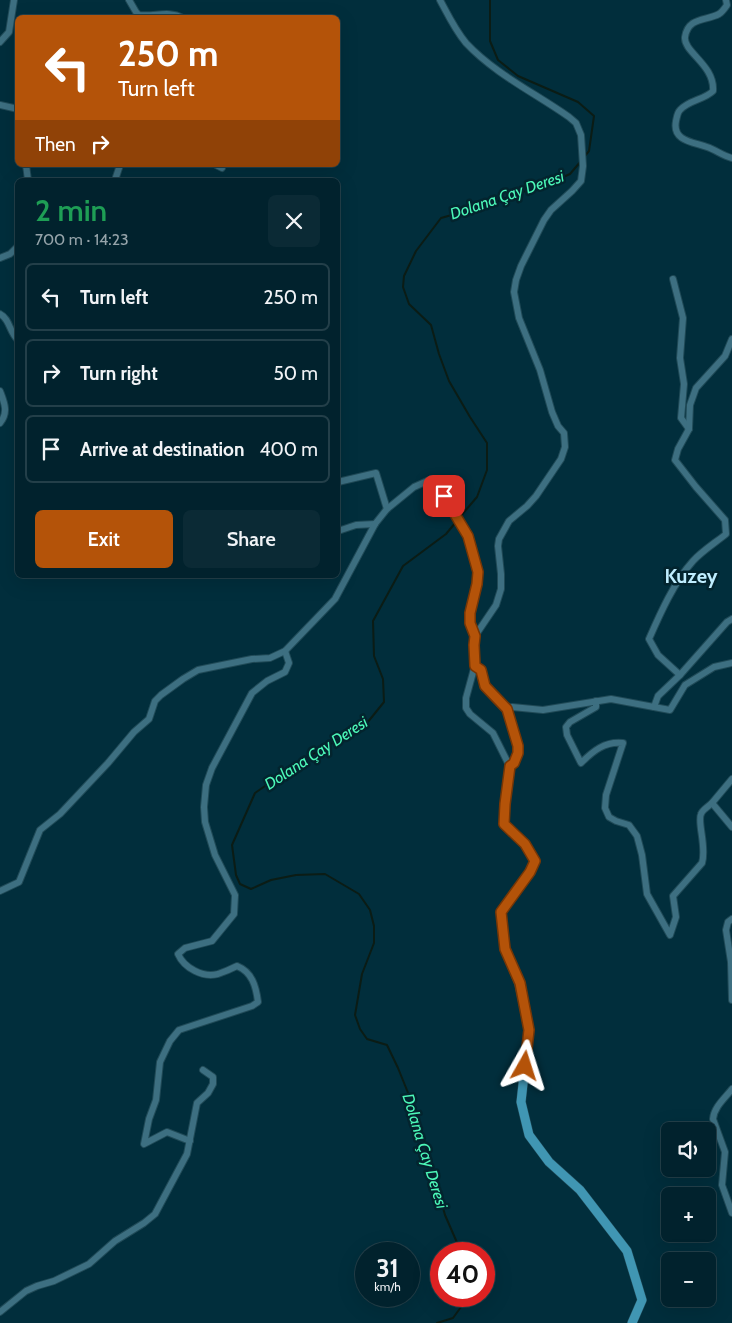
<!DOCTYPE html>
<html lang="en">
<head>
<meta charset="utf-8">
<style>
	body { margin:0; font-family:Cabin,sans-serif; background:#0b2a35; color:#f1f3f6; height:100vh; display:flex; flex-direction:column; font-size:19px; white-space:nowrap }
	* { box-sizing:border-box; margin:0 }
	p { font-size:16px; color:#96a4aa }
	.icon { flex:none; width:28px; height:28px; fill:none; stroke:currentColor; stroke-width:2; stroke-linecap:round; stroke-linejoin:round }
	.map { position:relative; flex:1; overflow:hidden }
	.panel { position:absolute; left:15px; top:178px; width:325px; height:400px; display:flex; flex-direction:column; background:#01222d; border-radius:8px; box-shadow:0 5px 20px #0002,0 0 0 1px #233f49 }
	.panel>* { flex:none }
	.guide { position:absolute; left:15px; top:15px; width:325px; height:152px; border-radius:8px; box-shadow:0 5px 20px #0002,0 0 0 1px #233f49; background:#b45309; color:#fff; overflow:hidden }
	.tools { position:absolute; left:661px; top:1122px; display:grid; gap:10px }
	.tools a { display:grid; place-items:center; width:55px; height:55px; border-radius:8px; background:#01222d; box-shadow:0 5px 20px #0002,0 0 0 1px #233f49; font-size:25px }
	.speed { position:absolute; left:355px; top:1242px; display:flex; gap:10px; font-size:25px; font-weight:700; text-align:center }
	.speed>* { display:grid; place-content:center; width:65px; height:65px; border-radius:50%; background:#01222d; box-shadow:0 5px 20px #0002,0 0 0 1px #233f49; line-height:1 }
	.speed small { font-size:12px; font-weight:400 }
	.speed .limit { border:8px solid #d22; background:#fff; color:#111 }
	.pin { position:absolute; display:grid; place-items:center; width:42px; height:42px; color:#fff; margin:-21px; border-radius:10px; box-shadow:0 2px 8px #0006 }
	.me { position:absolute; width:55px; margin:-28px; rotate:6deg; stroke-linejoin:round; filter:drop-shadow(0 0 4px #0008) }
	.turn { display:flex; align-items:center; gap:18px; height:105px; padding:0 20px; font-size:22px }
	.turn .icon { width:65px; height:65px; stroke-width:2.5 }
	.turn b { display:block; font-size:35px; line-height:42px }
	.then { display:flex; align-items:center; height:48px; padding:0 20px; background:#0003; gap:10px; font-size:19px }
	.round { display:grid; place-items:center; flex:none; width:52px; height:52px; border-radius:8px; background:#0b2a35 }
	.headline { display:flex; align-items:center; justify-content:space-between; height:85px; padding:0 20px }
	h1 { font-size:30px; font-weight:600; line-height:38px; color:#1e9e55 }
	.action { display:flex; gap:10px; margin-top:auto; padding:10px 20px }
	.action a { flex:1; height:58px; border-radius:8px; background:#b45309; color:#fff; font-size:20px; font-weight:600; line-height:58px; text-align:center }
	.action a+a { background:#0b2a35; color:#f1f3f6 }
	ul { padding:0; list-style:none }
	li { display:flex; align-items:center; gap:15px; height:68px; margin:0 10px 8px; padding:0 10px; border:2px solid #233f49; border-radius:8px }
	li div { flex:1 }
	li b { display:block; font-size:19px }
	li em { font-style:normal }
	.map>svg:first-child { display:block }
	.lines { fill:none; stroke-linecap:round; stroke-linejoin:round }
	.stream { stroke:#0b1c15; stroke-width:2 }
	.street-casing { stroke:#204a57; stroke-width:8 }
	.secondary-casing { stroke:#204a57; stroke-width:10 }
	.street { stroke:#3d6f81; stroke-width:6 }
	.secondary { stroke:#4096b3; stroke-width:9 }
	.route-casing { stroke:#753606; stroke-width:12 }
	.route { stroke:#b45309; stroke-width:9 }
	.labels { text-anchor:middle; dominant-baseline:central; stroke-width:5; stroke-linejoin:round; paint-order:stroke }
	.water-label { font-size:16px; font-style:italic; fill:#4cf8b8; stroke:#03242e }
	.district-label { font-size:20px; font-weight:bold; fill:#bfedfe; stroke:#03242e }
</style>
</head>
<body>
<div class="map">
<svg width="732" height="1323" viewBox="0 0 732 1323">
	<rect width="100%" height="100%" fill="#012e3c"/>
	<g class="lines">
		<g class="stream">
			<path d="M490,0V41L498,60L518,76L578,102L594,116L589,151L584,157"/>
			<path d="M459,518L477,497L487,470V443L470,417L449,381L439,354L431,325L409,304L403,287L404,276L416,251L441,218L480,207L552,182L570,174L581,161"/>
			<path d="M456,522L446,534L403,566L373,621L374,656L383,679L384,702L367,723L301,761L255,793L232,845L236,875L240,884L251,889L271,880L296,875L325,874L359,894L370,910L374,926V943L362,974L355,1015L360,1029L367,1039L387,1045L398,1068L417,1115L445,1215L462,1254"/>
			<path d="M437,1323L453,1318L469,1296"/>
		</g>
		<defs>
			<g id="street">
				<path d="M129,0L136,12L139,15C155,17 168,10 183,18"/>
				<path d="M440,0C448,15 455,30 466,43C495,74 535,93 569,117L576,123L581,135L583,166L581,181L572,191L551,210L544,220L521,266L516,280L514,292L519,318L540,370L552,412L558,426L564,433L565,447L561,459L536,496L527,506L509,521L499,539L498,546L501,574V589L496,605L475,636V665L466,698V708L470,714L493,733L510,767L505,804L504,824"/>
				<path d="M726,0L727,5C725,8 722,12 719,14C706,21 688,17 685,37C683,52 715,65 713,91C704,100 689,100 680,110C677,113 677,117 676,121C672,141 693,142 707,147C716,150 723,156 732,158"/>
				<path d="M0,42L9,32L14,0"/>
				<path d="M0,105L18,109"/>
				<path d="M26,165L28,180"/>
				<path d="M216,165L222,168"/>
				<path d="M115,180L120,165"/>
				<path d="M0,258L10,254L18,246"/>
				<path d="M673,279L683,318L680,358L684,384L681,418L689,429"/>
				<path d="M0,314C10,319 9,332 18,340"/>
				<path d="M0,391C4,402 9,412 0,423"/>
				<path d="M338,482L376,473L387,509"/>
				<path d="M338,531L356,525L375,524"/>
				<path d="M475,665L481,670L485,685L507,709L518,746V753L514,763L510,767"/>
				<path d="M680,675L658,655L649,639C660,614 674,582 693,561C702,551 715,543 726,534L725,520L696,487L675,460L678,449L689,429L690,405L696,388L725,356L732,339"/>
				<path d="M596,701V707L570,722L566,727L567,735L581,763C593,751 605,741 623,743L606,795L605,808L609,817L616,821L629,825L637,836L642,855L647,894L670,935L676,917L673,896L702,863C707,847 697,822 701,814C702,810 709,806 712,803"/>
				<path d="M654,707L658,696L680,675L727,622L732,619"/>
				<path d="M507,709L512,707L543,710L611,699L670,710L685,685L714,667L732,663"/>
				<path d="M732,779L712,803L732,827"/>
				<path d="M0,891L19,882L40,830L60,814L108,763L134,732L149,719L155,701L161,695L183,679L198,670L252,659L270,658L285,651L335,599L375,524L387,509L414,487L432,479L440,487L449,506L468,536L478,573L477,584L470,613V623L475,636"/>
				<path d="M732,919L728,922L726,930L731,962L732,1000"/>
				<path d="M732,1089C725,1098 714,1107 713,1119L725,1152L722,1185L732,1213"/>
				<path d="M190,1141L167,1132L144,1144L149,1119L156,1100L160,1062L170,1041L179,1030L252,1006L258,1002C256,986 252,972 237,966C231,969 224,972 218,974C203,978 184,968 178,954L185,948L212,941L234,914L235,895L215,855L205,822L204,807L206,785L212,768L252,693L267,681L285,672L289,663L285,651"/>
				<path d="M0,1312L26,1291L37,1286L54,1281L89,1264L115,1241L144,1223L155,1214L187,1154L197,1103L208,1093L213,1084V1077L203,1070"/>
			</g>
			<path id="secondary" d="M504,824L525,844L535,861L530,873L501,912L505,949L519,983L529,1030L521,1102L529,1135L549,1162L580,1190L627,1251L642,1300L632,1323"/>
		</defs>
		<use href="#street" class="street-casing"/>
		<use href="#secondary" class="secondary-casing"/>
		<use href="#street" class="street"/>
		<use href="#secondary" class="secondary"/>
	</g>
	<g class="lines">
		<defs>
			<path id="route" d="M444,496L468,536L478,572L477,584L470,613V623L475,636L474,645L475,666L481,670L485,686L507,709L518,746V753L514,763L510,766L505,804L504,824L525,844L535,861L530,872L501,912L505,949L520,983L529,1030L525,1066"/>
		</defs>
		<use href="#route" class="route-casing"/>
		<use href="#route" class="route"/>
	</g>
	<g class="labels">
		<g class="water-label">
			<text transform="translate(507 195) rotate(-19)">Dolana Çay Deresi</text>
			<text transform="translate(316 753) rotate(-33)">Dolana Çay Deresi</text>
			<text transform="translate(425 1151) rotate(73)">Dolana Çay Deresi</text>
		</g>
		<g class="district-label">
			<text x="691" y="576">Kuzey</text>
		</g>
	</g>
</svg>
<div class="tools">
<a><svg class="icon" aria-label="sound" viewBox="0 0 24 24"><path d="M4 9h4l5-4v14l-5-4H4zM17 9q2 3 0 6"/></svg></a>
<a>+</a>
<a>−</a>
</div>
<div class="speed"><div>31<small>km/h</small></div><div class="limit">40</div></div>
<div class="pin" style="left:444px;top:496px;background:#d93025"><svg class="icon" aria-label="arrive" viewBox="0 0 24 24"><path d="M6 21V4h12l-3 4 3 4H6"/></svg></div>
<svg class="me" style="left:525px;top:1066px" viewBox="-20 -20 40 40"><path d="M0-17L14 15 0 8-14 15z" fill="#b45309" stroke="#fff" stroke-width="4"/></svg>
<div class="guide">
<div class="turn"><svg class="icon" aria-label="left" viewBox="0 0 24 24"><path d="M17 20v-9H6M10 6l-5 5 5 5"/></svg><div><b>250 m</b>Turn left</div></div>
<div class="then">Then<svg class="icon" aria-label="right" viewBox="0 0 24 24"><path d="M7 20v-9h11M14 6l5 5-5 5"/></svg></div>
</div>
<section class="panel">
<div class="headline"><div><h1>2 min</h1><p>700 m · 14:23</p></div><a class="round"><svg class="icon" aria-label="close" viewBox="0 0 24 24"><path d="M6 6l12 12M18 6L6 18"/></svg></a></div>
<ul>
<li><svg class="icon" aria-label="left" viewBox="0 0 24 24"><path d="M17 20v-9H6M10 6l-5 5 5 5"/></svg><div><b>Turn left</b></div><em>250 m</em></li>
<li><svg class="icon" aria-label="right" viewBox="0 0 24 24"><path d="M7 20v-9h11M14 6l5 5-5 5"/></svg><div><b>Turn right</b></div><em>50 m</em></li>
<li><svg class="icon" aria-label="arrive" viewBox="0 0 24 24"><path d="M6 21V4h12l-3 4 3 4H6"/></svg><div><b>Arrive at destination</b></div><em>400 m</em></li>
</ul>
<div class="action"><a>Exit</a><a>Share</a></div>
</section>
</div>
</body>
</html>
